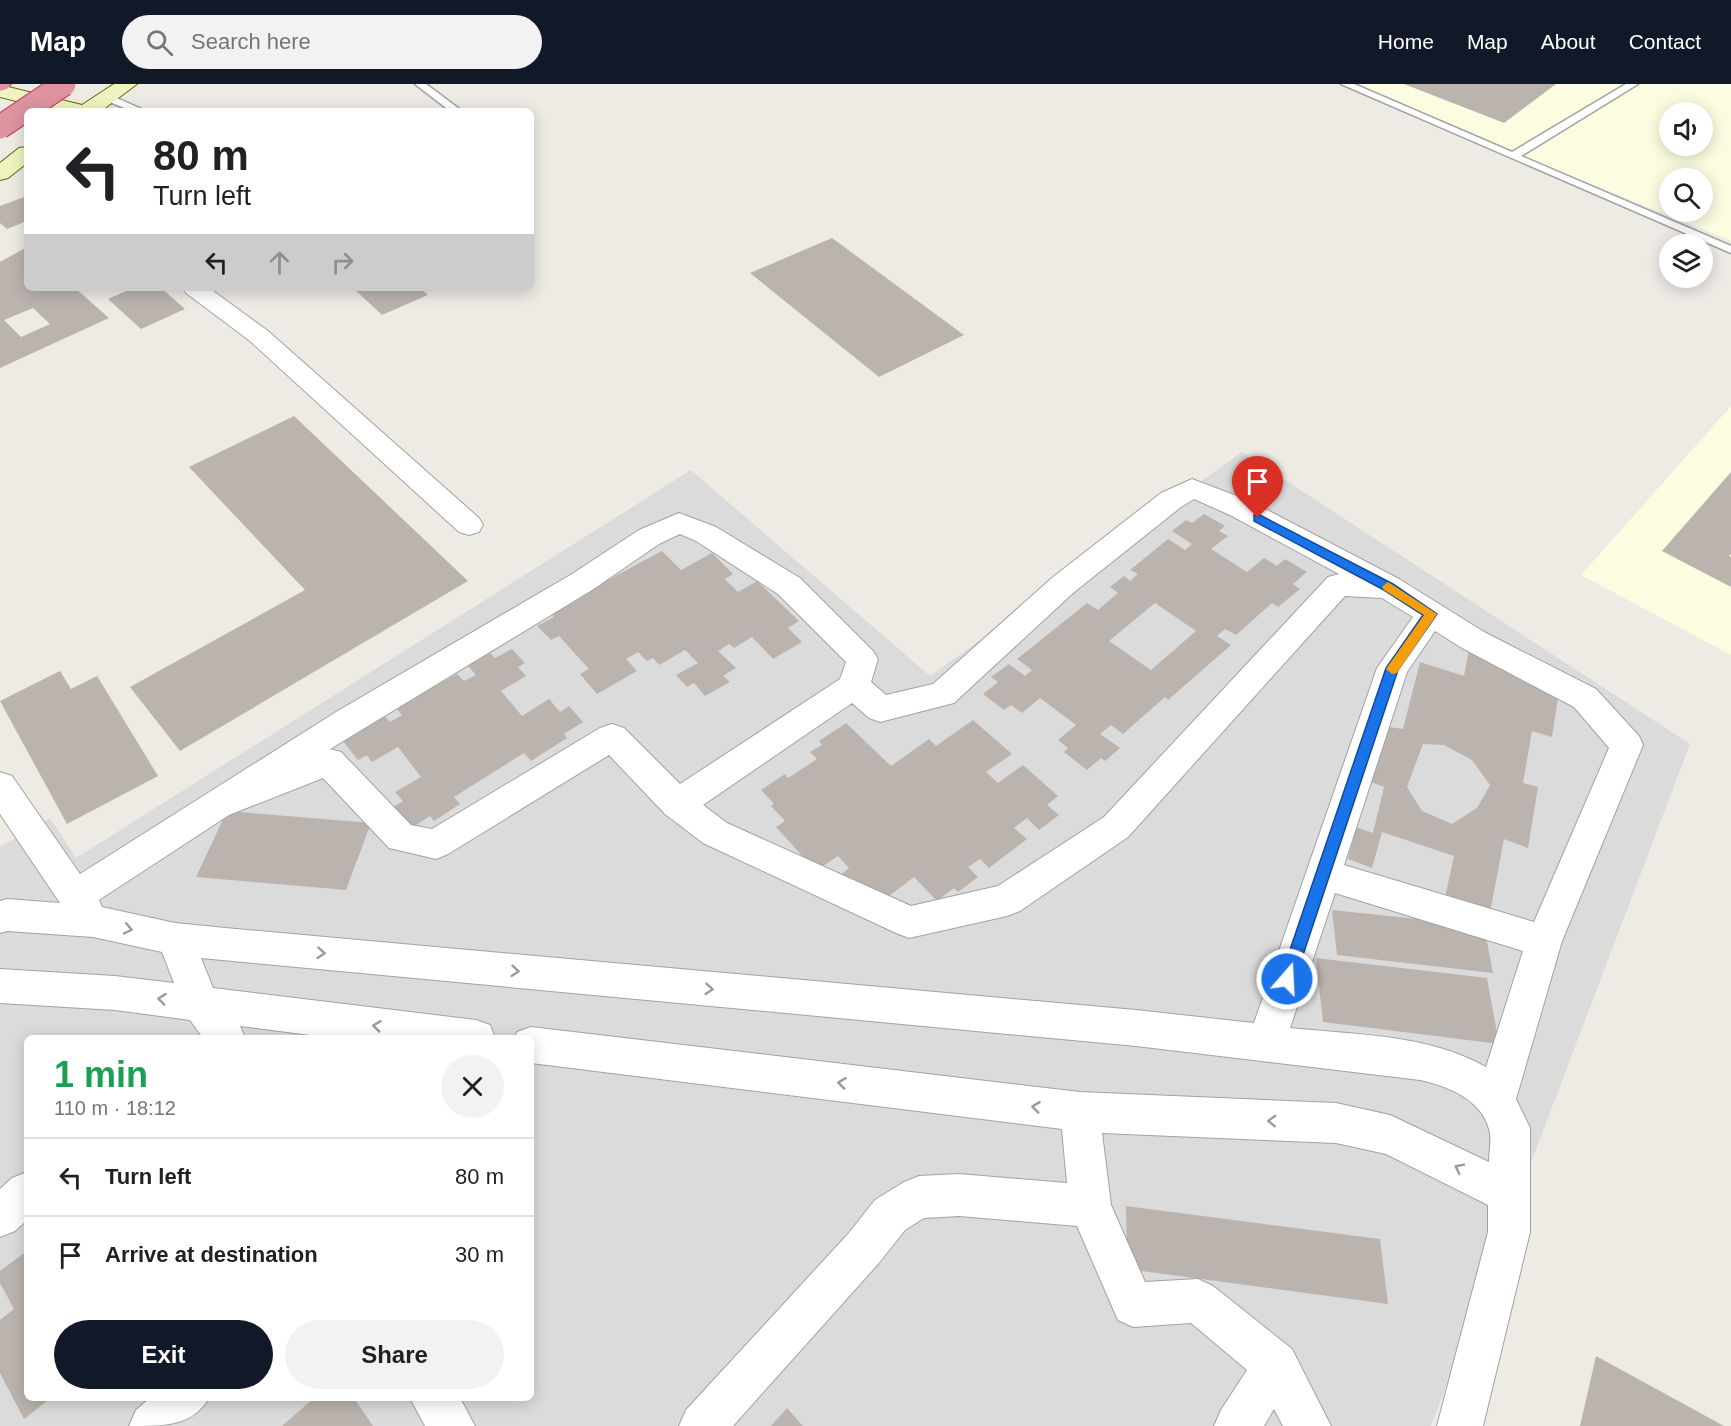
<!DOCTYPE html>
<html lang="en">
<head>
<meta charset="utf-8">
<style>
	body { margin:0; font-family:Helvetica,sans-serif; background:#f2f2f2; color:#202124; height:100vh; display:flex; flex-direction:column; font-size:22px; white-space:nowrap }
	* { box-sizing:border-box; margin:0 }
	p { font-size:20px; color:#757577 }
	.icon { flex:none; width:33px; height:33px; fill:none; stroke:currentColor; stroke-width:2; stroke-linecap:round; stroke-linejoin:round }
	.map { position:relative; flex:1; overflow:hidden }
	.panel { position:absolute; left:24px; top:951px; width:510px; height:366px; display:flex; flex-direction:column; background:#fff; border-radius:9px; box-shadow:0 3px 15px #0003 }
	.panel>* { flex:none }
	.guide { position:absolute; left:24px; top:24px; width:510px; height:183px; border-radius:9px; box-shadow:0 3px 15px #0003; background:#fff; color:#202124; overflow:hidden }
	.fabs { position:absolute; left:1659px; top:18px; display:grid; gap:12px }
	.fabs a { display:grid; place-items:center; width:54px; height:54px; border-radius:50%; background:#fff; box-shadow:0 3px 15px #0003; font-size:30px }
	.pin { position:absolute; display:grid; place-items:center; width:51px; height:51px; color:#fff; margin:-62px -26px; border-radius:50% 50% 50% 0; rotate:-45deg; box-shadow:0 0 6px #0007 }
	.pin .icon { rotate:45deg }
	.me { position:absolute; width:66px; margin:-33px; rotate:19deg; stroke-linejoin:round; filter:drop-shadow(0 0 4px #0008) }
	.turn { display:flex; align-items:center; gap:21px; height:126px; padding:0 30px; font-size:27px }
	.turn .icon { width:78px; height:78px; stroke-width:2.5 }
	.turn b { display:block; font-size:42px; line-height:51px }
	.lanes { display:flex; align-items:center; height:57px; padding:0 30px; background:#0003; justify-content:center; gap:30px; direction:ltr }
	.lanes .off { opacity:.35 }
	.round { display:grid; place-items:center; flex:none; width:63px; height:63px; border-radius:32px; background:#f2f2f2 }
	.head { display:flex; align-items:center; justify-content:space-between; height:102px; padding:0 30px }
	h1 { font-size:36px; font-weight:700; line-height:45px; color:#1e9e55 }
	.action { display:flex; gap:12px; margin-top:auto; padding:12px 30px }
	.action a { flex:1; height:69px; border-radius:36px; background:#111827; color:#fff; font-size:24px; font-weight:700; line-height:69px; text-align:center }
	.action a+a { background:#f2f2f2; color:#202124 }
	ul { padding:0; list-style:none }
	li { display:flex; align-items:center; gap:18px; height:78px; padding:0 30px; border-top:2px solid #e0e0e0 }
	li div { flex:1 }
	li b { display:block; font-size:22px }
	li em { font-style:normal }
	header { display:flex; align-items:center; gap:36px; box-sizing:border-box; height:84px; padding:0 30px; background:#111827; color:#fff }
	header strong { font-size:28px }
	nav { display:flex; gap:33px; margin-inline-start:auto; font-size:21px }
	.search { width:420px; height:54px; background:#f2f2f2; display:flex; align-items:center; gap:15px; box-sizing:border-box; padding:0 21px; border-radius:33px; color:#757577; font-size:22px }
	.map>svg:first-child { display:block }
	.residential { fill:#dcdbdb; fill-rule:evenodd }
	.education { fill:#fbfce0; fill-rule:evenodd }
	.building { fill:#bbb4ae; fill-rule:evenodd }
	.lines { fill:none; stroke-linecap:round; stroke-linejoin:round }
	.lane-casing { stroke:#a2a2a2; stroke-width:3 }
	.street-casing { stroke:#a2a2a2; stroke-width:2 }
	.secondary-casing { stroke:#5f6c0f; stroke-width:2 }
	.highway-casing { stroke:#ca3464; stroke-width:2 }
	.lane { fill:#fff; fill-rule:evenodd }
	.street { fill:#fff; fill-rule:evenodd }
	.secondary { fill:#eff4be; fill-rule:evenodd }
	.highway { fill:#de94a0; fill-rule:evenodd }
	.highway-bridge-casing { stroke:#ca3464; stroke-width:25; stroke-linecap:butt }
	.highway-bridge { stroke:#de94a0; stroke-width:23 }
	.oneway { stroke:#9a9a9a }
	.route { fill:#1a73e8; stroke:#114b97; stroke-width:1.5 }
	.slow { fill:#f59e0b }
</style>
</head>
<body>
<header>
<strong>Map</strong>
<div class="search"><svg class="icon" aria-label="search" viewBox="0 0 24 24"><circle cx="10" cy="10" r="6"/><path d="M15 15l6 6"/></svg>Search here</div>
<nav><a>Home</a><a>Map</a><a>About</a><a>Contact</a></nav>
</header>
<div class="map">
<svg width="1731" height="1342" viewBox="0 0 1731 1342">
	<rect width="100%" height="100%" fill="#eeebe5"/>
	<path class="residential" d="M1242,368L1690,660L1431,1342H0V763L50,734L76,774L691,386L930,592ZM27,954H531V1314H27Z"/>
	<g class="education">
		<path d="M1347,0H1731V157ZM1670,28H1702V62H1670ZM1670,94H1702V128H1670Z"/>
		<path d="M1731,322V571L1581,491Z"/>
	</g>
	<g class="building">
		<path d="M1404,0H1556L1504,39Z"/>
		<path d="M27,112V137L7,145L0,139V122Z"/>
		<path d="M832,154L964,251L879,293L750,189Z"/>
		<path d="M27,163V204H75L109,234L0,284V178ZM33,224L50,240L21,253L4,236Z"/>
		<path d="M133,204H161L185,225L141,245L108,215Z"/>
		<path d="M353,204H420L428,211L382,231Z"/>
		<path d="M294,332L468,497L180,667L130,603L305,506L189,383Z"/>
		<path d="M1731,388V470L1729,472L1731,473V503L1662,467Z"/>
		<path d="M1204,430L1225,442L1219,447L1228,452L1211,465L1247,488L1264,474L1277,482L1285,475L1307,488L1293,500L1300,505L1278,523L1272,519L1236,551L1225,545L1217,552L1231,561L1168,616L1165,613L1123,650L1111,641L1100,650L1120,664L1105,677L1101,674L1087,686L1064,668L1068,664L1058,656L1076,641L1040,614L1022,629L1011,621L1004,626L983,610L998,598L991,593L1009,580L1025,592L1032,586L1017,575L1087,519L1098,526L1118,509L1110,503L1124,492L1130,497L1138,490L1130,486L1168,455L1185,466L1192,460L1172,447L1186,436L1192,439ZM1155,519L1196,547L1151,586L1109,557Z"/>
		<path d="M662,467L681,486L712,469L733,490L725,495L738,508L757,497L799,537L788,544L802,558L773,575L752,553L734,564L729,560L718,567L736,584L723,592L730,598L705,612L694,599L687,603L676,591L698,579L685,566L659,581L653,574L647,577L638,568L626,575L637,587L597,610L580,590L589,585L559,552L551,556L537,542L554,533L550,527Z"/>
		<path d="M512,565L525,579L518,583L526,592L501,607L522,632L549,615L560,628L569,622L583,638L564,650L567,654L531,677L524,669L454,713L460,720L434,737L430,732L410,745L393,723L403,717L395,708L421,693L398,663L372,678L367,671L358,676L342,656L382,629L390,638L402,631L396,624L457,590L464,597L476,591L468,582L490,569L495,574Z"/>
		<path d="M1469,566L1558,614L1552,653L1532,647L1523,699L1538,703L1528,764L1504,755L1489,834L1444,818L1454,772L1382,748L1372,784L1348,775L1356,743L1373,749L1384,703L1368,697L1383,642L1403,645L1420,578L1464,592ZM1423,660L1444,661L1472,676L1490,701L1477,724L1452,740L1422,727L1407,703Z"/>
		<path d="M60,587L71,605L97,592L158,692L67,740L0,617Z"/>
		<path d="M973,636L1012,670L986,688L998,699L1023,681L1058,712L1047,721L1059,731L1039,746L1027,734L1014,744L1027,755L989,784L980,775L968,783L978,793L958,808L954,804L937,817L914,793L881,818L839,792L849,784L838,772L816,787L776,743L785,737L771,722L774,720L761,706L785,690L788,694L817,675L810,668L822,661L819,657L846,639L891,682L929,655L936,662Z"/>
		<path d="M227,727L371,739L346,806L196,793Z"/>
		<path d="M1332,826L1484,842L1493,889L1337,871Z"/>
		<path d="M1316,874L1487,894L1499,960L1323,938Z"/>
		<path d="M1126,1122L1380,1155L1388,1220L1127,1185Z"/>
		<path d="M27,1167V1314H51L24,1335L0,1289V1236L14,1225L0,1199V1187Z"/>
		<path d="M1596,1272L1724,1342H1580Z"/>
		<path d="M314,1314H354L373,1342H282Z"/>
		<path d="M787,1324L803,1342H771Z"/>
	</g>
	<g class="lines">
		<defs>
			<g id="lane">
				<path d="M415,0H426L462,27H450Z"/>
				<path d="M1341,0H1354L1512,68L1626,0H1638L1521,72L1731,162V169Z"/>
				<path d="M102,11H110L146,27H132L102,15Z"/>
			</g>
			<g id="street">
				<path d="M182,204H209L268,247L479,434L483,441L479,448L469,451L459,448L250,257L186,209Z"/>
				<path d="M1192,395L1250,417L1399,495L1484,548L1596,605L1639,652L1643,661L1562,857L1516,1015L1530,1044V1148L1483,1342H1437L1488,1148V1121L1386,1070L1336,1059L1102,1049L1111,1121L1145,1198L1198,1195L1213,1202L1292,1265L1331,1342H1283L1274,1325L1264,1342H1214L1221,1326L1247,1286L1191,1239L1133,1243L1118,1236L1077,1142L959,1132L924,1134L905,1146L878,1180L733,1342H679L686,1326L848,1150L875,1116L904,1098L919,1092L959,1090L1067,1099L1062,1045L531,979V954H515L517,948L531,943L1080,1008L1336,1019L1390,1031L1489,1078C1489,1068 1492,1054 1489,1045C1481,1015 1447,1002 1420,996L1136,962L201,874L213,904L476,936L490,941L495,954H333L240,942L245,954H203L190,936L115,926L0,919V885L115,892L174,899L162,868L93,853L7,847L0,849V817L7,815L60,819L0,730V688L12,692L80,790L336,628L572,490L639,446L679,429L716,443L800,494L873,567L878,575L871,598L886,611L933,600L1053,493L1161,409ZM1194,415L1230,431L1339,490L1328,493L1104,733L998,802L911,822L727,739L703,721L852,619L869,634L880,638L954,619L1073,509L1181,423ZM680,450L696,457L778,510L846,578L840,595L680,700L624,644L612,640L600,644L432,745L411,741L341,668L330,665L592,506L659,460ZM1345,512L1382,514L1413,533L1377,584L1254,939L1136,926L236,845L175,839L102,823L99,816L229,731L323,694L389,764L436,775L448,770L609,671L665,730L703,759L896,849L909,854L1007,832L1020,827L1128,753ZM1435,547L1462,564L1574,623L1609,664L1534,838L1344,781L1407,588ZM1335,809L1523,867L1486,983C1428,950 1356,951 1290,944Z"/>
				<path d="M27,1088V1136L15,1147L0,1153V1105L12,1094Z"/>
				<path d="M150,1314H209C192,1342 166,1342 129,1342L136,1326Z"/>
				<path d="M410,1314H460L475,1342H425Z"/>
			</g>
			<g id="secondary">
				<path d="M114,0H137L101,27H56L0,13V1L82,21Z"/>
				<path d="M27,63V79L8,94L0,96V79L19,64Z"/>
			</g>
			<path id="highway" d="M0,0H11L7,5L0,7Z"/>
		</defs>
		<use href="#lane" class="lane-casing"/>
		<use href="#street" class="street-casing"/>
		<use href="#secondary" class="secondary-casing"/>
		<use href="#highway" class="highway-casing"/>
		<use href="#lane" class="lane"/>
		<use href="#street" class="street"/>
		<use href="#secondary" class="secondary"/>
		<use href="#highway" class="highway"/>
		<defs>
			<path id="highway-bridge" d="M0,43L64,0"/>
		</defs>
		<use href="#highway-bridge" class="highway-bridge-casing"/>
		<use href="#highway-bridge" class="highway-bridge"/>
	</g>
	<defs><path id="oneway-chevron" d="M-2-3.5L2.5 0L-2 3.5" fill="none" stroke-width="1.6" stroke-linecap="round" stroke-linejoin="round" transform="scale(1.5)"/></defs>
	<g class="oneway">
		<use href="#oneway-chevron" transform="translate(128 845) rotate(12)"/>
		<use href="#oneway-chevron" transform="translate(321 869) rotate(5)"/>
		<use href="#oneway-chevron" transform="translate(515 887) rotate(5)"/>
		<use href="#oneway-chevron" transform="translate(709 905) rotate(5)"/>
		<use href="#oneway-chevron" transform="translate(162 915) rotate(-173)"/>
		<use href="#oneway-chevron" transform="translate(377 942) rotate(-173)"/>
		<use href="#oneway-chevron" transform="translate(842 999) rotate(-173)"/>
		<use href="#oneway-chevron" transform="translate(1036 1023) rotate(-173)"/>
		<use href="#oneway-chevron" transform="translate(1272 1037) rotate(-178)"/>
		<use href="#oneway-chevron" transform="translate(1459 1084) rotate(-153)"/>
	</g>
	<path class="route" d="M1258,430L1393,500L1437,530L1398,586L1295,895L1293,900L1287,902L1282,900L1280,895L1386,584L1423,531L1384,506L1254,437V431Z"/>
	<path class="slow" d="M1388,498L1437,530L1397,589L1392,590L1386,585L1424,531L1384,506L1382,503Z"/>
</svg>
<div class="fabs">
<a><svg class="icon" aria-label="sound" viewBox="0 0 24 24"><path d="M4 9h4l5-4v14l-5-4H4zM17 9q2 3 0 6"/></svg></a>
<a><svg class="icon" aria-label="search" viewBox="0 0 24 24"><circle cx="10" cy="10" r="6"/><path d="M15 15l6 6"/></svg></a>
<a><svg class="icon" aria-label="layers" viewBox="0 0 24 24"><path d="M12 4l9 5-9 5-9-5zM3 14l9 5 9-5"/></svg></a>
</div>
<div class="pin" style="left:1258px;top:434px;background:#d93025"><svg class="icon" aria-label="arrive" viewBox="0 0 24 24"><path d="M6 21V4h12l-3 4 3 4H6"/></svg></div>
<svg class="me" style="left:1287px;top:895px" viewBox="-20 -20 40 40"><circle r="17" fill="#1a73e8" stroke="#fff" stroke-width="3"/><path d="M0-11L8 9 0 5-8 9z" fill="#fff"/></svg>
<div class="guide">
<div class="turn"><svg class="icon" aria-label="left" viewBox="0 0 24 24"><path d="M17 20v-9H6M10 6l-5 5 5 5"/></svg><div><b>80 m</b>Turn left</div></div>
<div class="lanes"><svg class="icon" aria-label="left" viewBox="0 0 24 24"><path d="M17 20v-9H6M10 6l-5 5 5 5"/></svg><svg class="icon off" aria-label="ahead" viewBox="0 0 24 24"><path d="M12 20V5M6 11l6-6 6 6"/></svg><svg class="icon off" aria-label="right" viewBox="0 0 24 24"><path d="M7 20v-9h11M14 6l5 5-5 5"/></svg></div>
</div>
<section class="panel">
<div class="head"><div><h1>1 min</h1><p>110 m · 18:12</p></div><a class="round"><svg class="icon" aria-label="close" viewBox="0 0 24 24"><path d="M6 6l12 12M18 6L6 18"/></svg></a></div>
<ul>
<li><svg class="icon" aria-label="left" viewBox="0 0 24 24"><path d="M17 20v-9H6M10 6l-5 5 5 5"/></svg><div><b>Turn left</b></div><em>80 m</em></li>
<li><svg class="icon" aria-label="arrive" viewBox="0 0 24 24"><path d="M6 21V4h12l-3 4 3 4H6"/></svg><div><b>Arrive at destination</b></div><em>30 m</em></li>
</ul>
<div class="action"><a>Exit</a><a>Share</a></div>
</section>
</div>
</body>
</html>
